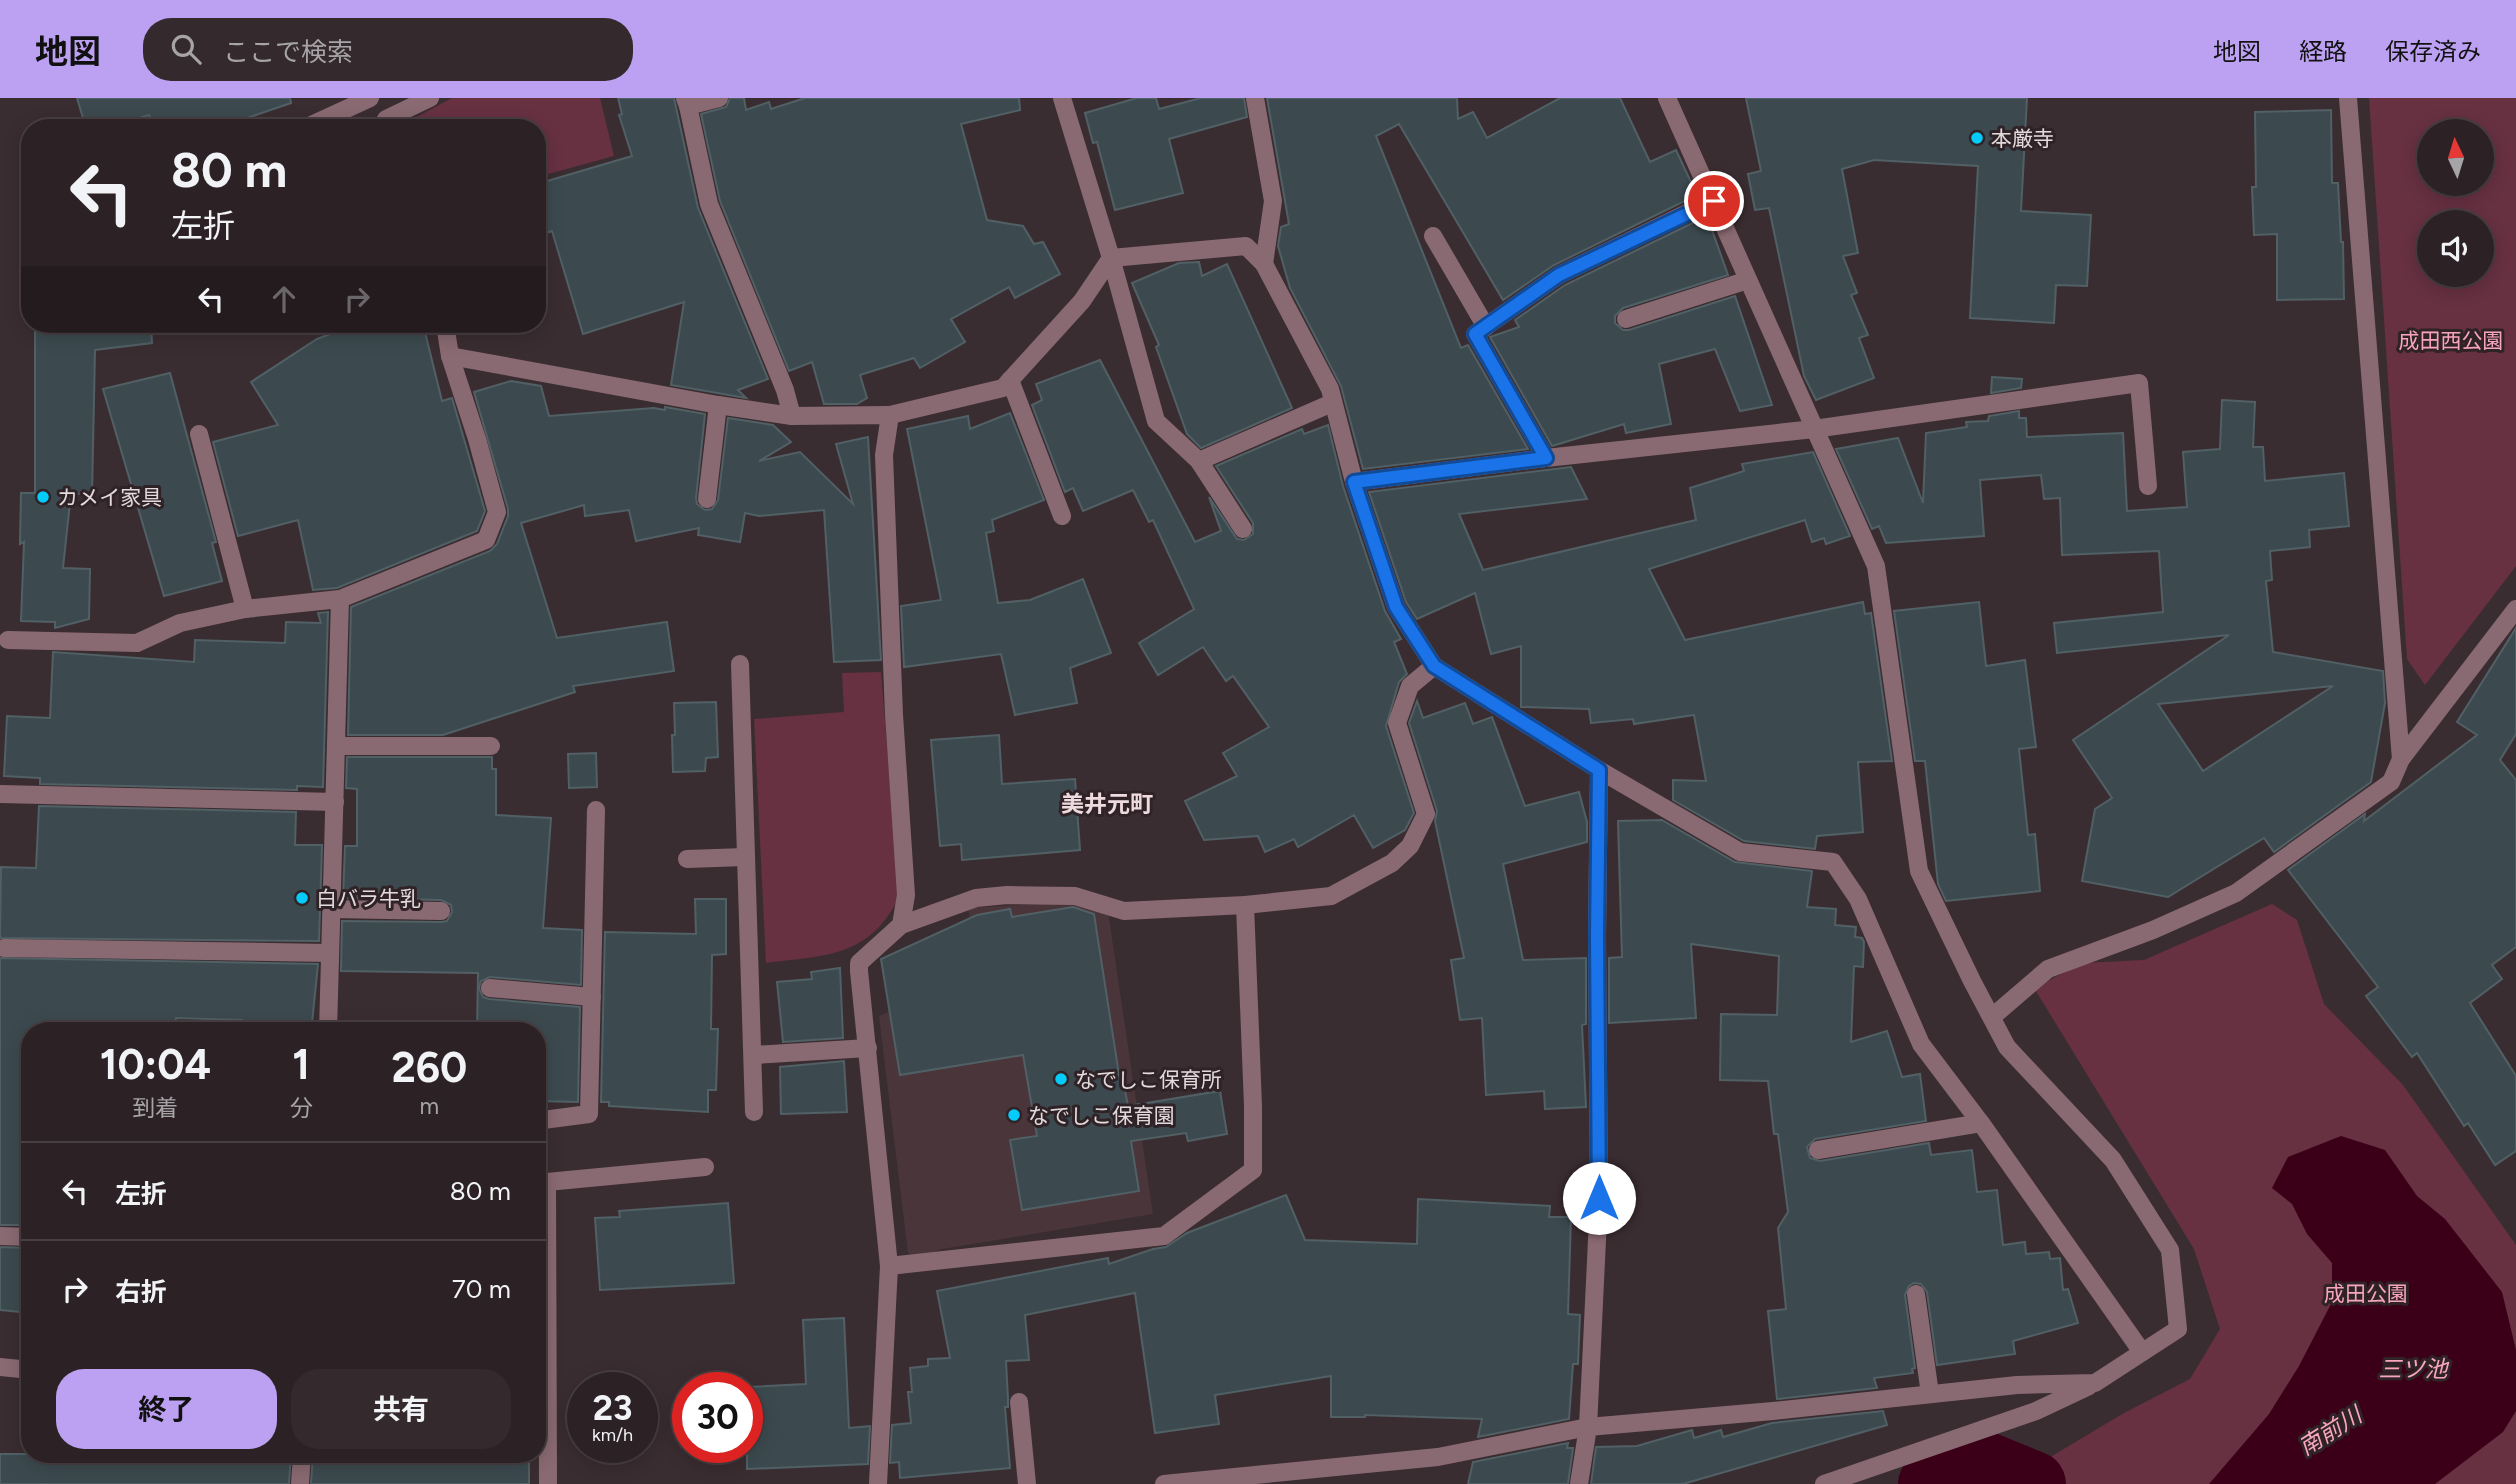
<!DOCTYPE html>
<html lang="ja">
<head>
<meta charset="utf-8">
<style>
	body { margin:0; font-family:Figtree,"Noto Sans JP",sans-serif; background:#342a2d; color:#f1f3f6; height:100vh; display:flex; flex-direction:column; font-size:26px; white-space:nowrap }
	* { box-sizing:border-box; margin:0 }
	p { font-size:23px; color:#a6a4a7 }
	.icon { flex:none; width:38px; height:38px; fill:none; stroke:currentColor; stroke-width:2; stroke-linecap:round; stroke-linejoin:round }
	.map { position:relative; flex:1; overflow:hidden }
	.details { position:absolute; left:21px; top:924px; width:525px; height:441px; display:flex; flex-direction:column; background:#2c2225; border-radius:28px; box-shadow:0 4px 18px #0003,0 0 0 2px #483f42 }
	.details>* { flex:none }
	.top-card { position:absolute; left:21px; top:21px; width:525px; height:214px; border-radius:28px; box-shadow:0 4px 18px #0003,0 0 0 2px #483f42; background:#2c2225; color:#f1f3f6; overflow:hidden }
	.needle { width:46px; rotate:356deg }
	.buttons { position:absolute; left:2417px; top:21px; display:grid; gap:14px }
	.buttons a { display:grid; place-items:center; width:77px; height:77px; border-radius:50%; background:#2c2225; box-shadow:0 4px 18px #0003,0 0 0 2px #483f42; font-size:35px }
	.speed { position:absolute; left:567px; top:1274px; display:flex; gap:14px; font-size:35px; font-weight:700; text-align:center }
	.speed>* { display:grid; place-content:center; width:91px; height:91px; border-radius:50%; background:#2c2225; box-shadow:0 4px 18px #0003,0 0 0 2px #483f42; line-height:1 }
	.speed small { font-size:18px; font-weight:400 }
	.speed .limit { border:10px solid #d22; background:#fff; color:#111 }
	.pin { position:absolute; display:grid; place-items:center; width:60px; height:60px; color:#fff; margin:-30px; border:4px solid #fff; border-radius:50%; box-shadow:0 2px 7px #0007 }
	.me { position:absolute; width:77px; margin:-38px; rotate:0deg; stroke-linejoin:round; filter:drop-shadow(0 0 5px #0008) }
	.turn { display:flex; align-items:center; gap:24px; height:147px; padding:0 35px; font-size:32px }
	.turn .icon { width:91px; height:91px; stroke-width:2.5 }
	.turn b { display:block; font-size:49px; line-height:60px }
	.lanes { display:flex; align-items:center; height:66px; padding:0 35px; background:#0003; justify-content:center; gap:35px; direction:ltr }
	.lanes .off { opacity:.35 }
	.eta { display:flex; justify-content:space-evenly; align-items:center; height:119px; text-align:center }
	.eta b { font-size:42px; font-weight:700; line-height:49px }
	.cta { display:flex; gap:14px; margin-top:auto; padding:14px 35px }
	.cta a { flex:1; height:80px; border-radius:28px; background:#bca0f2; color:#111; font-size:28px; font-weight:700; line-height:80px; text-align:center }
	.cta a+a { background:#342a2d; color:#f1f3f6 }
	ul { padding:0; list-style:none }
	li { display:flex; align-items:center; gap:21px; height:98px; padding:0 35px; border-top:2px solid #483f42 }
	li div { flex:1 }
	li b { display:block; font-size:26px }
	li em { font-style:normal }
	header { display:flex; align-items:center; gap:42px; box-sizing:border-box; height:98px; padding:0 35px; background:#bca0f2; color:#111 }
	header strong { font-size:33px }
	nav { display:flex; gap:38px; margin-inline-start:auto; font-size:24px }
	.search { width:490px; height:63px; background:#342a2d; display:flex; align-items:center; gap:18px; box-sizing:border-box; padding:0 24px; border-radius:28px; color:#a6a4a7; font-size:26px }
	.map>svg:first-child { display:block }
	.built { fill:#49353a }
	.green { fill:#673142; fill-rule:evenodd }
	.water { fill:#3b0018 }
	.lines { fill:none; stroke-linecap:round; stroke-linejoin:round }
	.river { stroke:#3b0018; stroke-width:66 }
	.building { fill:#3c4a4f; stroke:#516065; stroke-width:2; fill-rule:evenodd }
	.minor { stroke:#8a6a72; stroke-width:18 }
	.route-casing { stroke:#114b97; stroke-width:18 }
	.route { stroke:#1a73e8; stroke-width:12 }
	.poi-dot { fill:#04cbf9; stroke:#302327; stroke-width:2.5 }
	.labels { text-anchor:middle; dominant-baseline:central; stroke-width:6; stroke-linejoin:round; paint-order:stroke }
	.poi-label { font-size:21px; fill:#e2dadc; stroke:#302327; text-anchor:start }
	.park-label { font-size:21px; fill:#f7a5bc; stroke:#302327 }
	.neighbourhood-label { font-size:23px; font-weight:bold; fill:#ecdade; stroke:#302327 }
	.water-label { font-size:23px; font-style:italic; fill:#f8a6bd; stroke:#302327 }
</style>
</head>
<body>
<header>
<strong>地図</strong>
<div class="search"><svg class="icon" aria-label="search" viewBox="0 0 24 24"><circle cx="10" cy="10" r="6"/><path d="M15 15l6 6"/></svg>ここで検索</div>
<nav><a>地図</a><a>経路</a><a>保存済み</a></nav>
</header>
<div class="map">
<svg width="2516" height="1386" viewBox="0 0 2516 1386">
	<rect width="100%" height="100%" fill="#3a2d31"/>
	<path class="built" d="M1072,804L1108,814L1153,1116L942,1151L919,1160L908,1155L879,918L978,874L968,810Z"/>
	<g class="green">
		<path d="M452,0H600L614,58L537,79V30H411L409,23Z"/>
		<path d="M2369,0H2516V468L2425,587L2407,561ZM2429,33H2482V86H2429ZM2429,124H2482V177H2429Z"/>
		<path d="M881,574L899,799C869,860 826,857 766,865L754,621L844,614L842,575Z"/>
		<path d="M2272,806L2297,822L2324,906L2403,987L2516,1147V1386H2005L2124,1315L2190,1281L2220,1231L2194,1151L2034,890L2083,865L2144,862Z"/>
	</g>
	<path class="water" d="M2341,1038L2385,1052L2417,1098L2445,1121L2502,1194L2516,1252V1313L2503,1334L2435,1386H2209L2269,1316L2299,1268L2332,1204V1165L2307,1136L2292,1106L2272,1090L2288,1059Z"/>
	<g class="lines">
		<path class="river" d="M1931,1386L1984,1366L2033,1386"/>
	</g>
	<g class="building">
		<path d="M77,0H290L291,5L218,30H154L149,17L106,30H86Z"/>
		<path d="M618,0H674L698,110L768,281L738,292L746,300L671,287L684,204L583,236L552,133L537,138V86L632,58L619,17L622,16Z"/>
		<path d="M730,0H744L746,12L769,4L771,11L805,0H1019L1020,12L961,26L987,122L1023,128L1034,146L1043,144L1060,176L1015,200L1009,189L951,221L965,244L920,270L914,260L860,277L867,300L857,306H824L812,264L789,273L720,103L701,16L726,9Z"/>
		<path d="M1137,0H1156L1159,11L1201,0H1244L1247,19L1169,41L1183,95L1115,112L1097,44L1093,45L1085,15Z"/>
		<path d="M1267,0H1457L1458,21L1473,14L1487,40L1560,0H1620L1650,64L1676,52L1697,97L1554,167L1503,202L1399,26L1376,38L1461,250L1468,247L1528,351L1363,371L1341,288L1290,190L1278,148L1281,129L1289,126Z"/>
		<path d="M1746,0H2027L2021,113L2091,117L2087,188L2056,187L2054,225L1970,220L1978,68L1874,62L1842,71L1858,155L1843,158L1857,195L1851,197L1868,237L1859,240L1874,280L1816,302L1804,278L1769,110L1755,112L1748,76L1761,73Z"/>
		<path d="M2331,12L2332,85H2338L2341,144H2343L2344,201L2277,202V136L2254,137L2252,89H2256L2255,14Z"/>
		<path d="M1707,118L1728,177L1623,210L1615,218V225L1623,232H1629L1735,198L1772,307L1740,313L1715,251L1659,266L1671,326L1626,335L1624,326L1552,348L1490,239L1519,229L1515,222L1565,187Z"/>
		<path d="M1199,164L1202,178L1227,166L1292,310L1201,350L1187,336L1156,249L1159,247L1132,185L1179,165Z"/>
		<path d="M35,226H151L152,245L95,252L92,397L71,395L63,470L90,471L89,521L55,530V524L21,523L24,444L20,446L21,395H35Z"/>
		<path d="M397,226H423L442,303L452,300L485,413L477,433L337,490L313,492L298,422L238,438L213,344L278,327L251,284L317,241L354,227L357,236Z"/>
		<path d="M1100,262L1195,444L1221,433L1209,399L1237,441L1244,442L1253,436V425L1216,368L1302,331L1304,336L1328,327L1343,388L1385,513L1401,541L1394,544L1407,576L1399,584L1386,628L1414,715L1405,732L1373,750L1354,717L1298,749L1294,741L1265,754L1258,738L1204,742L1185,703L1237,678L1223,655L1269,629L1233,578L1226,583L1203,549L1158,577L1139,545L1194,511L1153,422L1149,424L1133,392L1083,413L1073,390L1065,394L1032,307L1042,302L1036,286Z"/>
		<path d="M170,275L216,444L212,445L222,483L164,498L103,291Z"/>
		<path d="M1992,279L2022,281L2021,290L1991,295Z"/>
		<path d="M511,283L541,288L549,318L654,310L665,312V309L705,316L696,400L697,406L705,412L712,411L718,402L728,320L773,327L791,344L759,363L800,354L853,406L836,346L868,339L881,562L834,564L824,412L759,418L745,415L740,444L698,437L699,430L636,443L629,412L585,418L584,407L521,425L557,540L667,524L674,573L573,588L575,594L443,637H348L351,509L490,453L497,446L508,418V411L474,294Z"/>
		<path d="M2222,302L2255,304L2253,349H2263L2265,383L2344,375L2349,428L2309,432L2310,449L2270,453L2272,482L2266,483L2273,554L2383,573L2385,605L2371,684L2274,754L2264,740L2168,799L2082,783L2095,711L2112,700L2073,642L2229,537L2057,555L2054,525L2163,514L2159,453L2062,457L2060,400L2044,401L2041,377L1980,382L1984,438L1886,445L1879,428L1872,431L1836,351L1898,340L1923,405L1926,335L1967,329L1966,324L1988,323L1989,318L2019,313V320H2026L2027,339L2123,335L2127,413L2187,409L2183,354L2220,351ZM2333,588L2203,673L2158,606Z"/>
		<path d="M1010,315L1044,402L992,422L994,433L986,435L998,505L1030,502L1083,481L1111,555L1070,570L1077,605L1015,617L1001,556L904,569L901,508L941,502L907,331L968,318L970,331Z"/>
		<path d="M1813,354L1850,438L1826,446L1824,440L1812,444L1805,422L1649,471L1685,542L1863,504L1865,516L1871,515L1892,663L1858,664L1863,734L1817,738L1815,751L1744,743L1673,702V682L1706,683L1694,617L1634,626L1633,621L1591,625L1589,611L1521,609V548L1491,556L1475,495L1417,521L1406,504L1369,394L1571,369L1587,401L1459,416L1483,472L1696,422L1690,390L1744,373L1742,366Z"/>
		<path d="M1979,504L1986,568L2025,562L2036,649L2019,651L2028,737L2035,736L2040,793L1946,803L1938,786L1925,663H1915L1894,513Z"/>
		<path d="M328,514L323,689L297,688V692L40,686V680L4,678L7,618L50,620L53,554L194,564L195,542L285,545L286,524L321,525L318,515Z"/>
		<path d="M2516,530V636L2500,662L2516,682V849L2492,867L2502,881L2470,905L2516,978V1053L2495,1067L2468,1025L2464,1028L2417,955L2412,959L2366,898L2378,889L2288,772L2365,716L2364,723L2477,637L2457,624Z"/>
		<path d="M1417,603L1423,620L1465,605L1473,626L1492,619L1525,708L1579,694L1587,724V744L1503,766L1523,862L1586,860V926L1582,927L1586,1009L1545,1011L1544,993L1486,997L1482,920L1460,922L1451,862L1464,860L1435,723L1437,713L1409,625Z"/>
		<path d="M716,604L718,659L706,660L705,673L673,674L672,637H675L674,605Z"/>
		<path d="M999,637L1002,686L1075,681L1080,752L962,762L961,746L940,748L931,642Z"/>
		<path d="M596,655L597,689L569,690L568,656Z"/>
		<path d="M347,659H492V671H496V717L551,720L543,830L582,832L581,887L490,879L481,883L479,890L483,899L489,901L580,909L578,1004L537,1003V933H477L478,875L341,873L342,823L441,824L447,823L452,814L451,807L441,802L343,800L345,748H357V691L346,690Z"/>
		<path d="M39,708L296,714L295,747H322L319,843L0,840L1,769L36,770Z"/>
		<path d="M1662,722L1735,764L1812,773L1807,809L1836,811L1835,827L1856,829L1855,839L1862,840L1864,844L1863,869L1854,868L1851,944L1887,933L1902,979L1920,976L1926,1023L1815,1041L1807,1049L1810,1060L1820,1063L1929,1045L1931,1057L1972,1052L1977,1094L1997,1092L2003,1147L2025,1144L2026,1156L2049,1154L2050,1161L2060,1160L2063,1192L2068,1191L2078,1225L2013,1243L2015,1256L1937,1267L1927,1194L1921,1186L1914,1185L1909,1188L1905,1197L1915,1270L1912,1271L1913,1275L1874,1280L1877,1290L1777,1301L1768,1213L1786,1211L1778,1130L1788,1114L1778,1036H1774L1768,983L1720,982L1721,916L1777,917L1779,858L1691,846L1696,920L1609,925V860L1622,859L1618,723Z"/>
		<path d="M695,801H726V856L712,857L711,931H718L716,992H708V1014L609,1008V1004H601L605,834L696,836Z"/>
		<path d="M1073,809L1094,816L1120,983L1123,982L1128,1008L1220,993L1227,1036L1188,1043L1186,1035L1131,1043L1139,1093L1022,1112L1010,1042L1037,1038L1023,957L900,977L881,861L977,817L1010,811L1012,819Z"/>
		<path d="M0,860L318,866L312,925L297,924V933H242V922L176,920L175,933H30V1074L25,1127H0Z"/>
		<path d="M840,870L843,940L783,944L777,884L812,881L811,874Z"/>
		<path d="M844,963L847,1014L781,1016L780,969Z"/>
		<path d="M1286,1097L1305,1142L1417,1146L1418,1101L1550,1108L1549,1119H1571L1568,1216L1580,1217L1578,1266H1573L1569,1321L1478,1339L1482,1321L1365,1317V1319H1331V1278L1215,1297L1219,1326L1155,1335L1135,1195L1025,1217L1029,1262L1006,1263L1008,1301V1309H1005L1010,1370L900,1380L899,1364L890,1365L892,1327L911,1325L908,1294H912L910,1270L928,1268V1261L950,1260L937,1193L1108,1160L1109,1166L1153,1151L1166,1149L1187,1135Z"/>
		<path d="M728,1105L734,1185L600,1192L595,1120L620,1119L619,1113Z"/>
		<path d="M0,1149L30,1150V1215L0,1212Z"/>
		<path d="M844,1220L849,1330L870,1328L868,1366L747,1371V1289L806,1286L803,1222Z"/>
		<path d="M1883,1313L1887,1327L1683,1386H1591L1596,1349L1637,1348L1692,1332L1694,1340L1721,1332L1723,1339L1772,1325Z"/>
		<path d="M1568,1345L1567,1350H1573L1568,1386H1468L1473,1364Z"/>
		<path d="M0,1356H291L289,1386H0Z"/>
		<path d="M313,1356H529V1386H311Z"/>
	</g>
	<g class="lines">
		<g class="minor">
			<path d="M685,0L688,8L719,0"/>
			<path d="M1062,0L1111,160L1156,323L1199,363L1332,305"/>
			<path d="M1255,0L1273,103L1264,166"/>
			<path d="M2348,0L2401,661"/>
			<path d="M688,8L709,106L785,292L792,318"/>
			<path d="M386,21L430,0"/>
			<path d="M305,30L370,0"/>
			<path d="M1433,138L1486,229"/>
			<path d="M1626,221L1748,182"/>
			<path d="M450,258L718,307L792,318L890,317L884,357L894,617L906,797L901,827L859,865V873L889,1168L878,1386"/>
			<path d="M1010,282L1062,418"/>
			<path d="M890,317L1003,290L1082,203L1111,160L1246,148L1264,166L1330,291L1354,384L1396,509L1434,568L1599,672L1740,754L1833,764L1858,801L1921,946L1983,1028L2142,1254"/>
			<path d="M199,336L245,511"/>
			<path d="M1546,360L1475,236L1559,177L1714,102"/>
			<path d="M1199,363L1243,431"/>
			<path d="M1354,384L1546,360L1814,331L2139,285L2148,388"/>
			<path d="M707,401L718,307"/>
			<path d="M8,542L137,545L180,525L245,511L340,501L486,442L497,414L477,341L450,258L445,226"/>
			<path d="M740,566L754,1014"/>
			<path d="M338,648H491"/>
			<path d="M0,696L335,704"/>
			<path d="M687,761L745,759"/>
			<path d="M332,811L441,813"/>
			<path d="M901,827L976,800L1007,797L1075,798L1124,813L1245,807L1331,798L1392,765L1410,748L1426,716L1397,625L1410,588L1434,568"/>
			<path d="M4,850L330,855"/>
			<path d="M490,890L592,899"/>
			<path d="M1992,919L2048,871L2153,832L2236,795L2391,684L2401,661L2516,511"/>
			<path d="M328,933L340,501"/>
			<path d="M754,957L868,950"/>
			<path d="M537,1025L543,1022L589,1016L596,712"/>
			<path d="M1818,1052L1981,1025"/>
			<path d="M0,1138L30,1139"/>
			<path d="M889,1168L1164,1138L1253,1072V1008L1245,807"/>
			<path d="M1916,1196L1930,1296"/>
			<path d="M0,1269L30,1272"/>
			<path d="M1019,1304L1027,1386"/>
			<path d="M300,1386L302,1356"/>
			<path d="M548,1386L547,1084L705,1069"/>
			<path d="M1164,1386L1438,1359L1588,1329L1773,1313L2017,1287L2095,1285L2178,1231L2170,1152L2113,1062L2007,949L1972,883L1919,773L1876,468L1667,0"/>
			<path d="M1579,1386L1588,1329L1599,1100L1597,838L1599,672"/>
			<path d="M1824,1386L2036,1313L2089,1288"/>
		</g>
	</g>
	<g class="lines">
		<defs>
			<path id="route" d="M1599,1100L1597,838L1599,672L1434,568L1396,509L1354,384L1546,360L1475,236L1559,177L1714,103"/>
		</defs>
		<use href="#route" class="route-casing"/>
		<use href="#route" class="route"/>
	</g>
	<g class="poi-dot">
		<circle cx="1977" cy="40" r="7"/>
		<circle cx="43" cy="399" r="7"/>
		<circle cx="302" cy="800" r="7"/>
		<circle cx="1061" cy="981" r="7"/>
		<circle cx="1014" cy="1017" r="7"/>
	</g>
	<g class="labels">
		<g class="poi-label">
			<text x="1991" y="40">本厳寺</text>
			<text x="57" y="399">カメイ家具</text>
			<text x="316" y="800">白バラ牛乳</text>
			<text x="1075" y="981">なでしこ保育所</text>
			<text x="1028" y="1017">なでしこ保育園</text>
		</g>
		<g class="park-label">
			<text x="2451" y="242">成田西公園</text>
			<text x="2366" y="1195">成田公園</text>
		</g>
		<g class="neighbourhood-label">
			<text x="1107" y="706">美井元町</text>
		</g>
		<g class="water-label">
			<text x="2413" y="1271">三ツ池</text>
			<text transform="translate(2330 1333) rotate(-32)">南前川</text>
		</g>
	</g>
</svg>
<div class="buttons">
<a><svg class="needle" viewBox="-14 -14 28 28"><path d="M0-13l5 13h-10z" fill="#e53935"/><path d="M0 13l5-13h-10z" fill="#a6a4a7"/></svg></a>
<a><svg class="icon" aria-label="sound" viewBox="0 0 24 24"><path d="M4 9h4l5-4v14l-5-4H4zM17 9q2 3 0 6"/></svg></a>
</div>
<div class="speed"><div>23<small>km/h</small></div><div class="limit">30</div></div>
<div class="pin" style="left:1714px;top:103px;background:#d93025"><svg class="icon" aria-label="arrive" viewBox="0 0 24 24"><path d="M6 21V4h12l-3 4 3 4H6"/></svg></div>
<svg class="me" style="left:1599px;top:1100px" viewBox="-20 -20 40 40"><circle r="19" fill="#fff"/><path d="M0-13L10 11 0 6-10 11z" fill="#1a73e8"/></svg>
<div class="top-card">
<div class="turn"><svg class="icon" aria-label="left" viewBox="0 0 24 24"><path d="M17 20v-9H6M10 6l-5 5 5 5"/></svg><div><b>80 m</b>左折</div></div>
<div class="lanes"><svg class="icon" aria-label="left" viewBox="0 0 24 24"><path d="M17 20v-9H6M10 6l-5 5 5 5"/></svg><svg class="icon off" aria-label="ahead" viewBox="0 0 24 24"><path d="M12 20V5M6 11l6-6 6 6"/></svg><svg class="icon off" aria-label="right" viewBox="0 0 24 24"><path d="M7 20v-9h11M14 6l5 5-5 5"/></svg></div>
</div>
<section class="details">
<div class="eta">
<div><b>10:04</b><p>到着</p></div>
<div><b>1</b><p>分</p></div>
<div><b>260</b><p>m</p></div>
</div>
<ul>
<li><svg class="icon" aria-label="left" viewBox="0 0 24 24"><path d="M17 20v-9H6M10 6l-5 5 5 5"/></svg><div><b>左折</b></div><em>80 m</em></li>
<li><svg class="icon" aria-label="right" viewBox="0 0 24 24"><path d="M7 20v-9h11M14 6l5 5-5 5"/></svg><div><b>右折</b></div><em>70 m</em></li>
</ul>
<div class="cta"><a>終了</a><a>共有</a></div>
</section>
</div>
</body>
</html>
